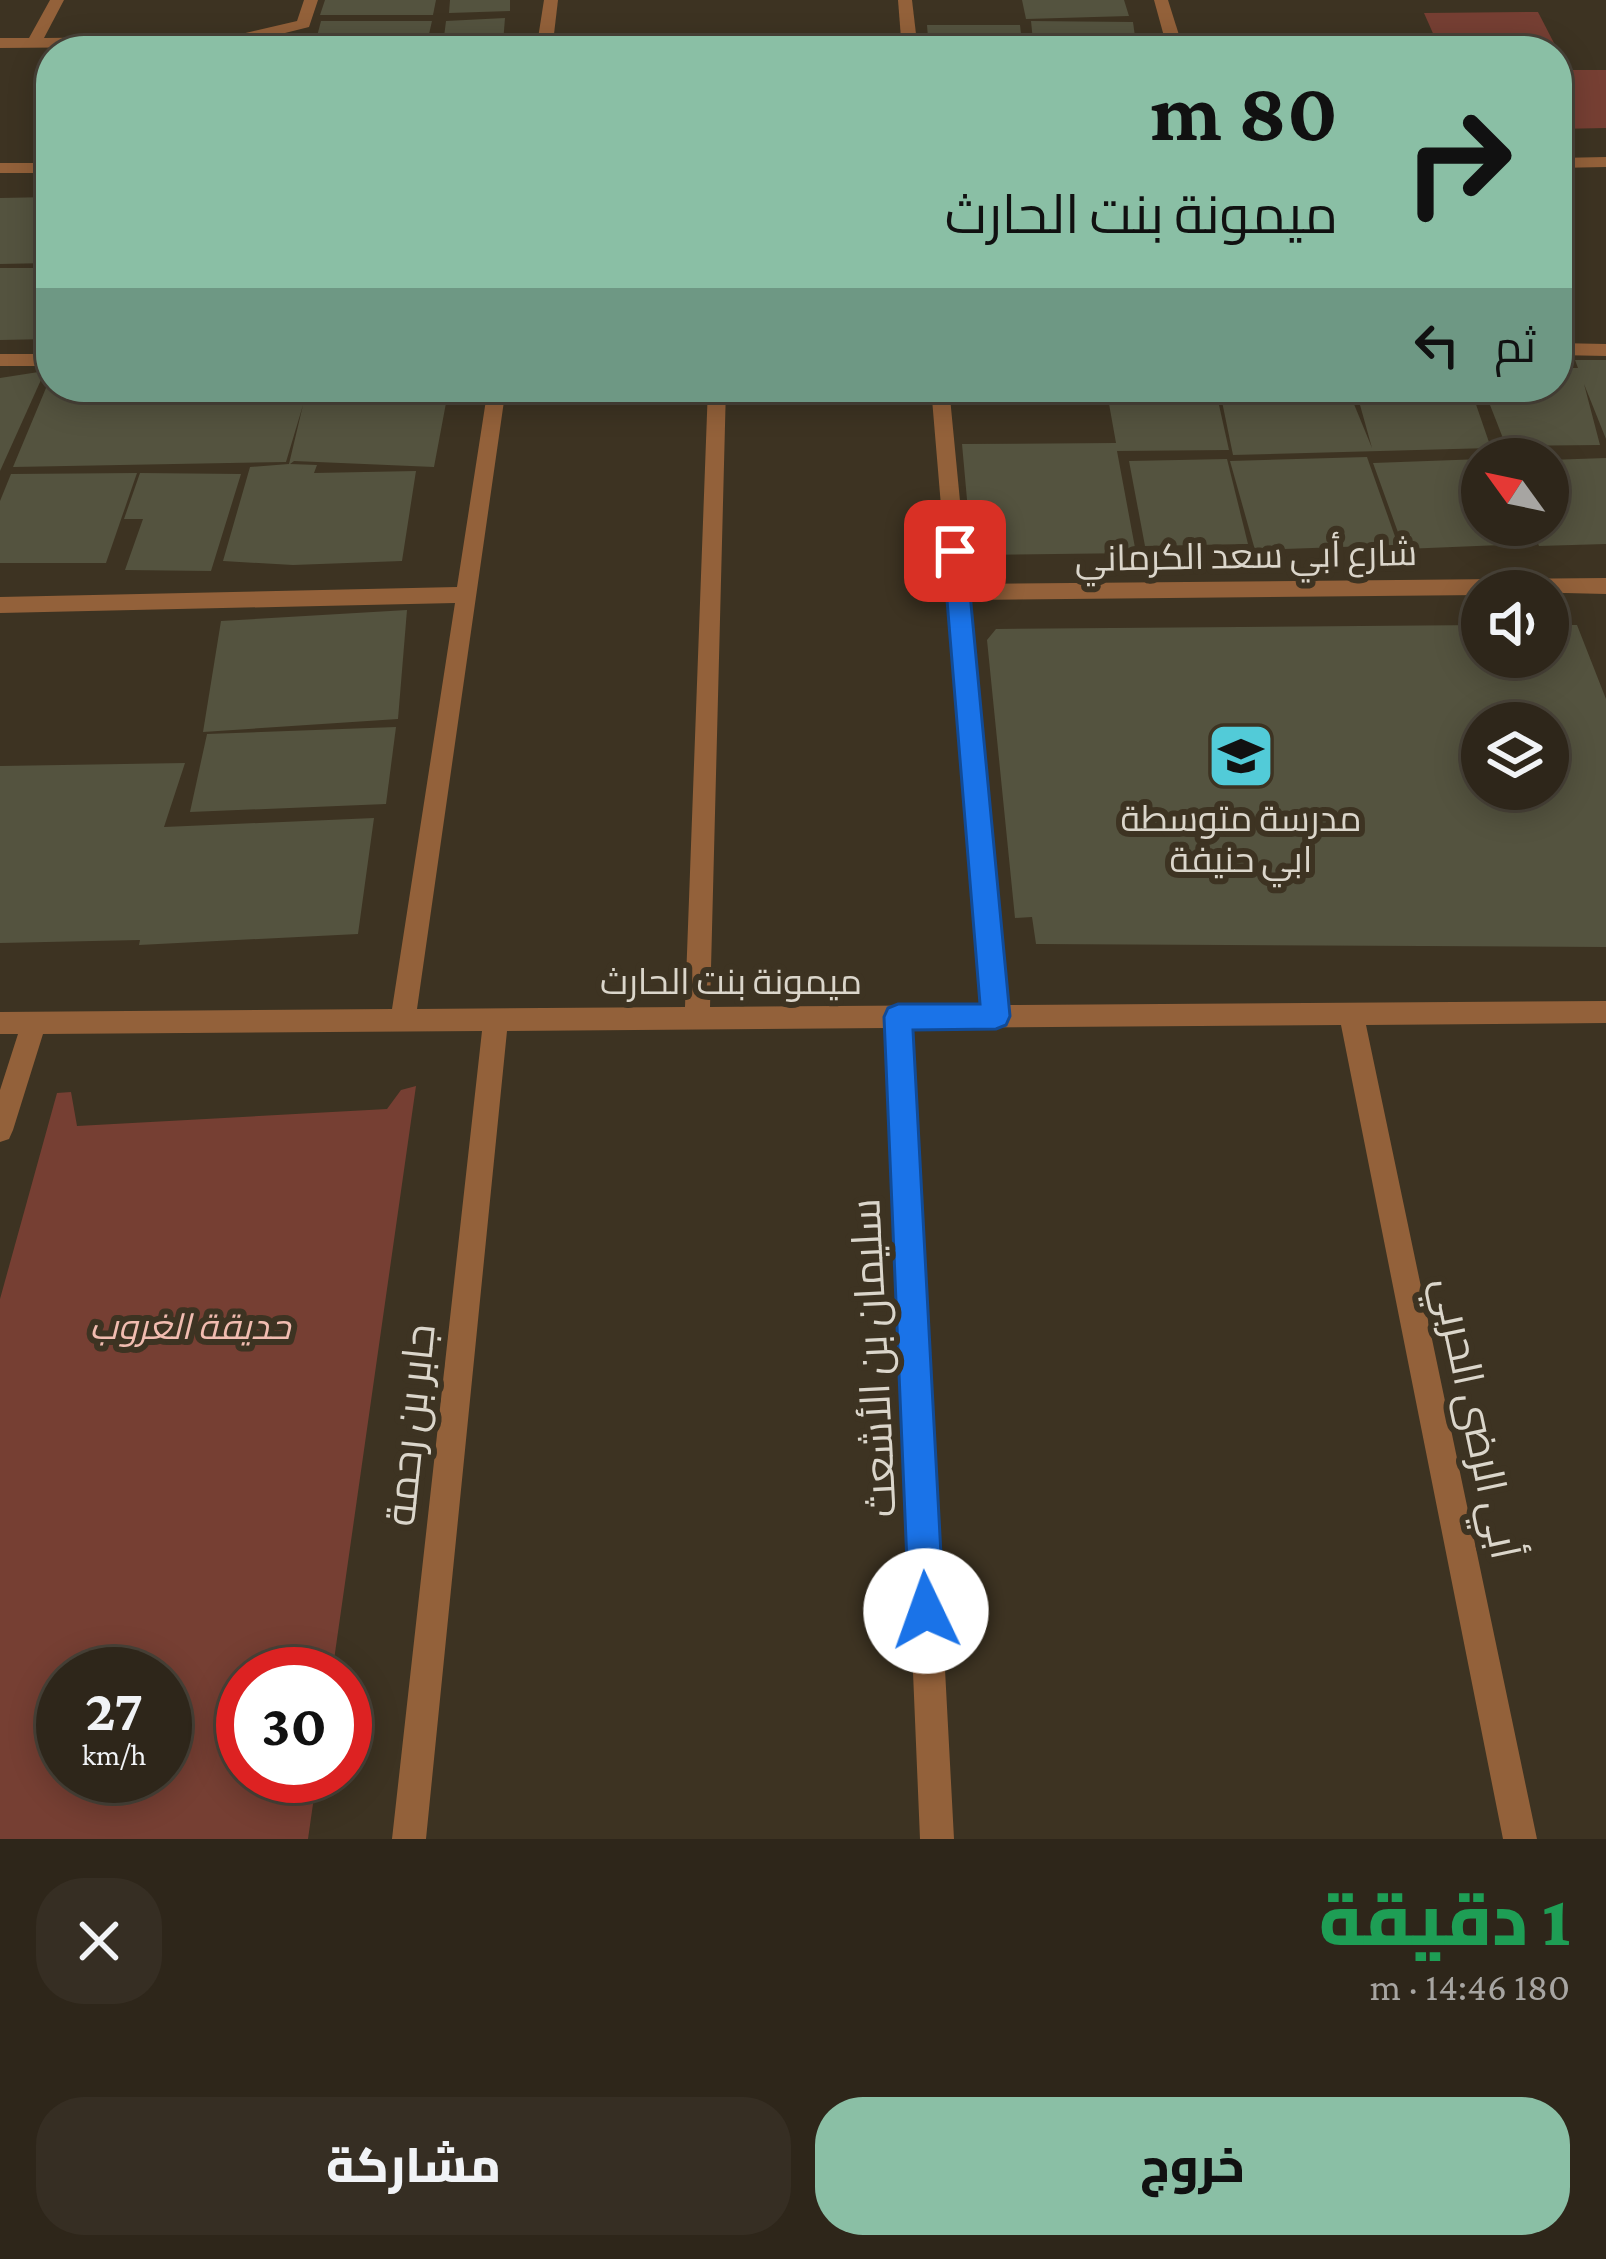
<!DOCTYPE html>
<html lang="ar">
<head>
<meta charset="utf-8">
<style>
	body { margin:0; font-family:"Crimson Pro",Cairo,serif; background:#362e23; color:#f1f3f6; direction:rtl; height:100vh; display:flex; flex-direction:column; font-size:45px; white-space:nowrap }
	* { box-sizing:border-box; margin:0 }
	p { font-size:39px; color:#a7a5a2 }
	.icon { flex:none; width:66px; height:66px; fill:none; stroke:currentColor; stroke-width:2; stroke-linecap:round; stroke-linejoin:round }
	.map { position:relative; height:1839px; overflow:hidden; direction:ltr }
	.details { display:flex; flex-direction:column; background:#2e261a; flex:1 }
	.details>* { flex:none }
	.guide { position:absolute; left:36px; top:36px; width:1536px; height:366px; border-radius:48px; box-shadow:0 6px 30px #0003,0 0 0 3px #494339; direction:rtl; background:#8abfa5; color:#111; overflow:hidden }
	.needle { width:78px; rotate:303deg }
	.fabs { position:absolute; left:1461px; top:438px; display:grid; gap:24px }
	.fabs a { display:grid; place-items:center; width:108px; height:108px; border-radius:50%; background:#2e261a; box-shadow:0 6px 30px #0003,0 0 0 3px #494339; font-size:60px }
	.speed { position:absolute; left:36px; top:1647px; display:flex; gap:24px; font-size:60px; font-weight:700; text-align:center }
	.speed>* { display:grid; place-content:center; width:156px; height:156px; border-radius:50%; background:#2e261a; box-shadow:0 6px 30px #0003,0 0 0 3px #494339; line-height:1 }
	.speed small { font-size:30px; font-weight:400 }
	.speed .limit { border:18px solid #d22; background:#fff; color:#111 }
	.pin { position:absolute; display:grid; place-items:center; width:102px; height:102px; color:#fff; margin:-51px; border-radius:24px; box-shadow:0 6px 18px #0006 }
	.me { position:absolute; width:132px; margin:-66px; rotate:357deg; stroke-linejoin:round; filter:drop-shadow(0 0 9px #0008) }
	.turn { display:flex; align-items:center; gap:42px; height:252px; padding:0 36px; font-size:54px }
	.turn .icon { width:156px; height:156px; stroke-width:2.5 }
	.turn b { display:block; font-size:84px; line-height:102px }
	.then { display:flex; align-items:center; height:114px; padding:0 36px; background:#0003; gap:24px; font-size:45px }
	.round { display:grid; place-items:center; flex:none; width:126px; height:126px; border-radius:48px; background:#362e23 }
	.headline { display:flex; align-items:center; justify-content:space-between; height:204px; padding:0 36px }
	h1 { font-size:72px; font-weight:800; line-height:90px; color:#1e9e55 }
	.primary-button { display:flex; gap:24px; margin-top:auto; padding:24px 36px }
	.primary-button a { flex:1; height:138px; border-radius:48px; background:#8abfa5; color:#111; font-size:48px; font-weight:800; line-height:138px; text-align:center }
	.primary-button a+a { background:#362e23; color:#f1f3f6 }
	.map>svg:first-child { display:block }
	.green { fill:#763f33; fill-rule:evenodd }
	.building { fill:#54533f; fill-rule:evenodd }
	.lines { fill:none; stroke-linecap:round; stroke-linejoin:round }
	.minor { fill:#93613a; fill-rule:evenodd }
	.route { fill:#1a73e8; stroke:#114b97; stroke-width:3 }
	.labels { text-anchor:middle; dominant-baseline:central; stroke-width:12; stroke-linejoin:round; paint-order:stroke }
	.street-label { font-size:36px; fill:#dbd6cb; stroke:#3d3322 }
	.poi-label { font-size:36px; fill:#dbd6cb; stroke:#3d3322 }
	.park-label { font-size:36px; font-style:italic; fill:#f1bcb0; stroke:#3d3322 }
	.near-street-label { font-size:42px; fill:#dbd6cb; stroke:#3d3322 }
</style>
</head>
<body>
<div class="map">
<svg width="1606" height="1839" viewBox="0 0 1606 1839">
	<rect width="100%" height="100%" fill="#3d3322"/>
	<g class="green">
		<path d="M1538,12L1555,45L1439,47L1424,13Z"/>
		<path d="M1557,70H1606V128L1557,129Z"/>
		<path d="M416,1086L332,1674H243V1776H317L308,1839H0V1299L57,1093L71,1092L77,1126L387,1109L401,1090ZM63,1674H165V1776H63Z"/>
	</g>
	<g class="building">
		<path d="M325,0H436L433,15H320Z"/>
		<path d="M450,0H510V11L449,13Z"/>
		<path d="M1022,0H1124L1129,16L1026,19Z"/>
		<path d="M505,18L503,43L443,45L446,21Z"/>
		<path d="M321,21H432L427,43L315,44Z"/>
		<path d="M1031,21L1133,22L1137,51H1034Z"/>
		<path d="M927,25H1020L1023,51H929Z"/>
		<path d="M51,197V263L0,264V198Z"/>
		<path d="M0,268H51V339L0,340Z"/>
		<path d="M1575,360H1606V439L1584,384L1600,445L1506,446L1483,387H1557V368H1578Z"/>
		<path d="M45,371L0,471V378Z"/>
		<path d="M51,376V387H449L434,467L294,461L290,464L317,465L314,473L416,471L402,561L293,565L223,561L250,467L289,464L303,405L286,462L13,467Z"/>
		<path d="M1106,387H1215L1229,450L1117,451L1136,553L972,555L962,444L1116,443Z"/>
		<path d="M1219,387H1347L1372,448L1355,387H1470L1491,448L1233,455Z"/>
		<path d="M1367,457L1398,545L1255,550L1230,461Z"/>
		<path d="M1606,458V544L1539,546L1530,525H1548V460Z"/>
		<path d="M1227,459L1248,544L1145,546L1129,461Z"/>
		<path d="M1482,459V525H1518L1526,544L1404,549L1373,463Z"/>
		<path d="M137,473L106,563H0V501L11,474Z"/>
		<path d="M140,473L241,474L211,571L125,570L143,519H124Z"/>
		<path d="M407,610L398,719L203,732L221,621Z"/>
		<path d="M1482,625V657H1548V625H1577L1606,699V947L1036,944L1032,917L1015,918L987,640L996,629ZM1482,723H1548V789H1482Z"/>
		<path d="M396,727L386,804L190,812L207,734Z"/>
		<path d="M185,763L164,827L374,818L358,934L139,945L140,940L0,943V766Z"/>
	</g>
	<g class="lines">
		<g class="minor">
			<path d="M50,0H64L44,38L233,36L297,21L304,0H318L309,27L233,46L0,48V38H29Z"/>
			<path d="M544,0H558L552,51H536Z"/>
			<path d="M898,0H912L918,51H902Z"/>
			<path d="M1154,0H1168L1184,51H1168Z"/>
			<path d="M1606,157V167L1557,168V158Z"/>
			<rect x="0" y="163" width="51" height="10"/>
			<path d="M1557,343L1606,344V356L1557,355Z"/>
			<rect x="0" y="354" width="51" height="12"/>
			<path d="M488,387H506L417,1009L685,1007L708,387H726L710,1007L983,1005L931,387H949L968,584L1606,578V594L1482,591V595L969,600L1007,1005L1606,1001V1023L1366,1025L1537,1839H1503L1341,1025L911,1028L954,1839H920L886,1028L507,1031L426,1839H392L482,1031L43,1034L13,1130L9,1139L0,1142V1090L18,1034H0V1012L392,1009L455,603L0,613V597L457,587Z"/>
		</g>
	</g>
	<path class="route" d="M955,542L966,551L1010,1016L1006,1025L996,1029L913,1030L944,1611L939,1623L926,1628L914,1623L909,1611L884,1017L888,1008L898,1004H980L943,551Z"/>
	<defs>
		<symbol id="school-square" viewBox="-11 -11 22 22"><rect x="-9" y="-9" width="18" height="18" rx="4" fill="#52cbd8" stroke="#3d3322"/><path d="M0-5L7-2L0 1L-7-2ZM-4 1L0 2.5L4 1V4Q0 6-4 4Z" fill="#111"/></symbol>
	</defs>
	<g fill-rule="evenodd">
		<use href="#school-square" x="1203" y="718" width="76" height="76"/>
	</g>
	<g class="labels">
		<g class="street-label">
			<text transform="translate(1246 556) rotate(-1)">شارع أبي سعد الكرماني</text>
			<text x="731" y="982">ميمونة بنت الحارث</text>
		</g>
		<g class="poi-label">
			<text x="1241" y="819">مدرسة متوسطة<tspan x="1241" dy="41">ابي حنيفة</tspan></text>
		</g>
		<g class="park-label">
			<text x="190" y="1327">حديقة الغروب</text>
		</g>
		<g class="near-street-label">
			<text transform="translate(873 1358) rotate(-93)">سليمان بن الأشعث</text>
			<text transform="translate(1477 1418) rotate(78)">أبي الرضى الحربي</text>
			<text transform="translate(410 1425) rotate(-84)">جابر بن رحمة</text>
		</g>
	</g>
</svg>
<div class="fabs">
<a><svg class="needle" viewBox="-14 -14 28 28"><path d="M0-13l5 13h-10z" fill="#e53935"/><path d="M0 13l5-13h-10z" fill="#a7a5a2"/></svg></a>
<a><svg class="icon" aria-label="sound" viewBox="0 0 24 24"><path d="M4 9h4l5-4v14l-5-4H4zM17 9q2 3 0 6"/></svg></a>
<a><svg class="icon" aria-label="layers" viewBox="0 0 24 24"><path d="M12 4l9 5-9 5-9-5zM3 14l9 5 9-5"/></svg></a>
</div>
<div class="speed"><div>27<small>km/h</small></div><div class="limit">30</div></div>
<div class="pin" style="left:955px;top:551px;background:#d93025"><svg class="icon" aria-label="arrive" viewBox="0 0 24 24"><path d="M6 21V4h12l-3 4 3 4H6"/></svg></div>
<svg class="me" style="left:926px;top:1611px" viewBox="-20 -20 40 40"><circle r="19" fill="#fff"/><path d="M0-13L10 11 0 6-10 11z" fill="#1a73e8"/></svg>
<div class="guide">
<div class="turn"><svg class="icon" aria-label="right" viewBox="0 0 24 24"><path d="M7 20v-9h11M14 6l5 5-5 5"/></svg><div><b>80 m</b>ميمونة بنت الحارث</div></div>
<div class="then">ثم<svg class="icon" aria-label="left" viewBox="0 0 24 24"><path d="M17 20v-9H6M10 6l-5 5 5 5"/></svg></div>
</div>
</div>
<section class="details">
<div class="headline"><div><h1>1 دقيقة</h1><p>180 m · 14:46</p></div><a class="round"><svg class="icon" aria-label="close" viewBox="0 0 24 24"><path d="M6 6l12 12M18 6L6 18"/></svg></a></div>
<div class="primary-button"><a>خروج</a><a>مشاركة</a></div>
</section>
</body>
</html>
